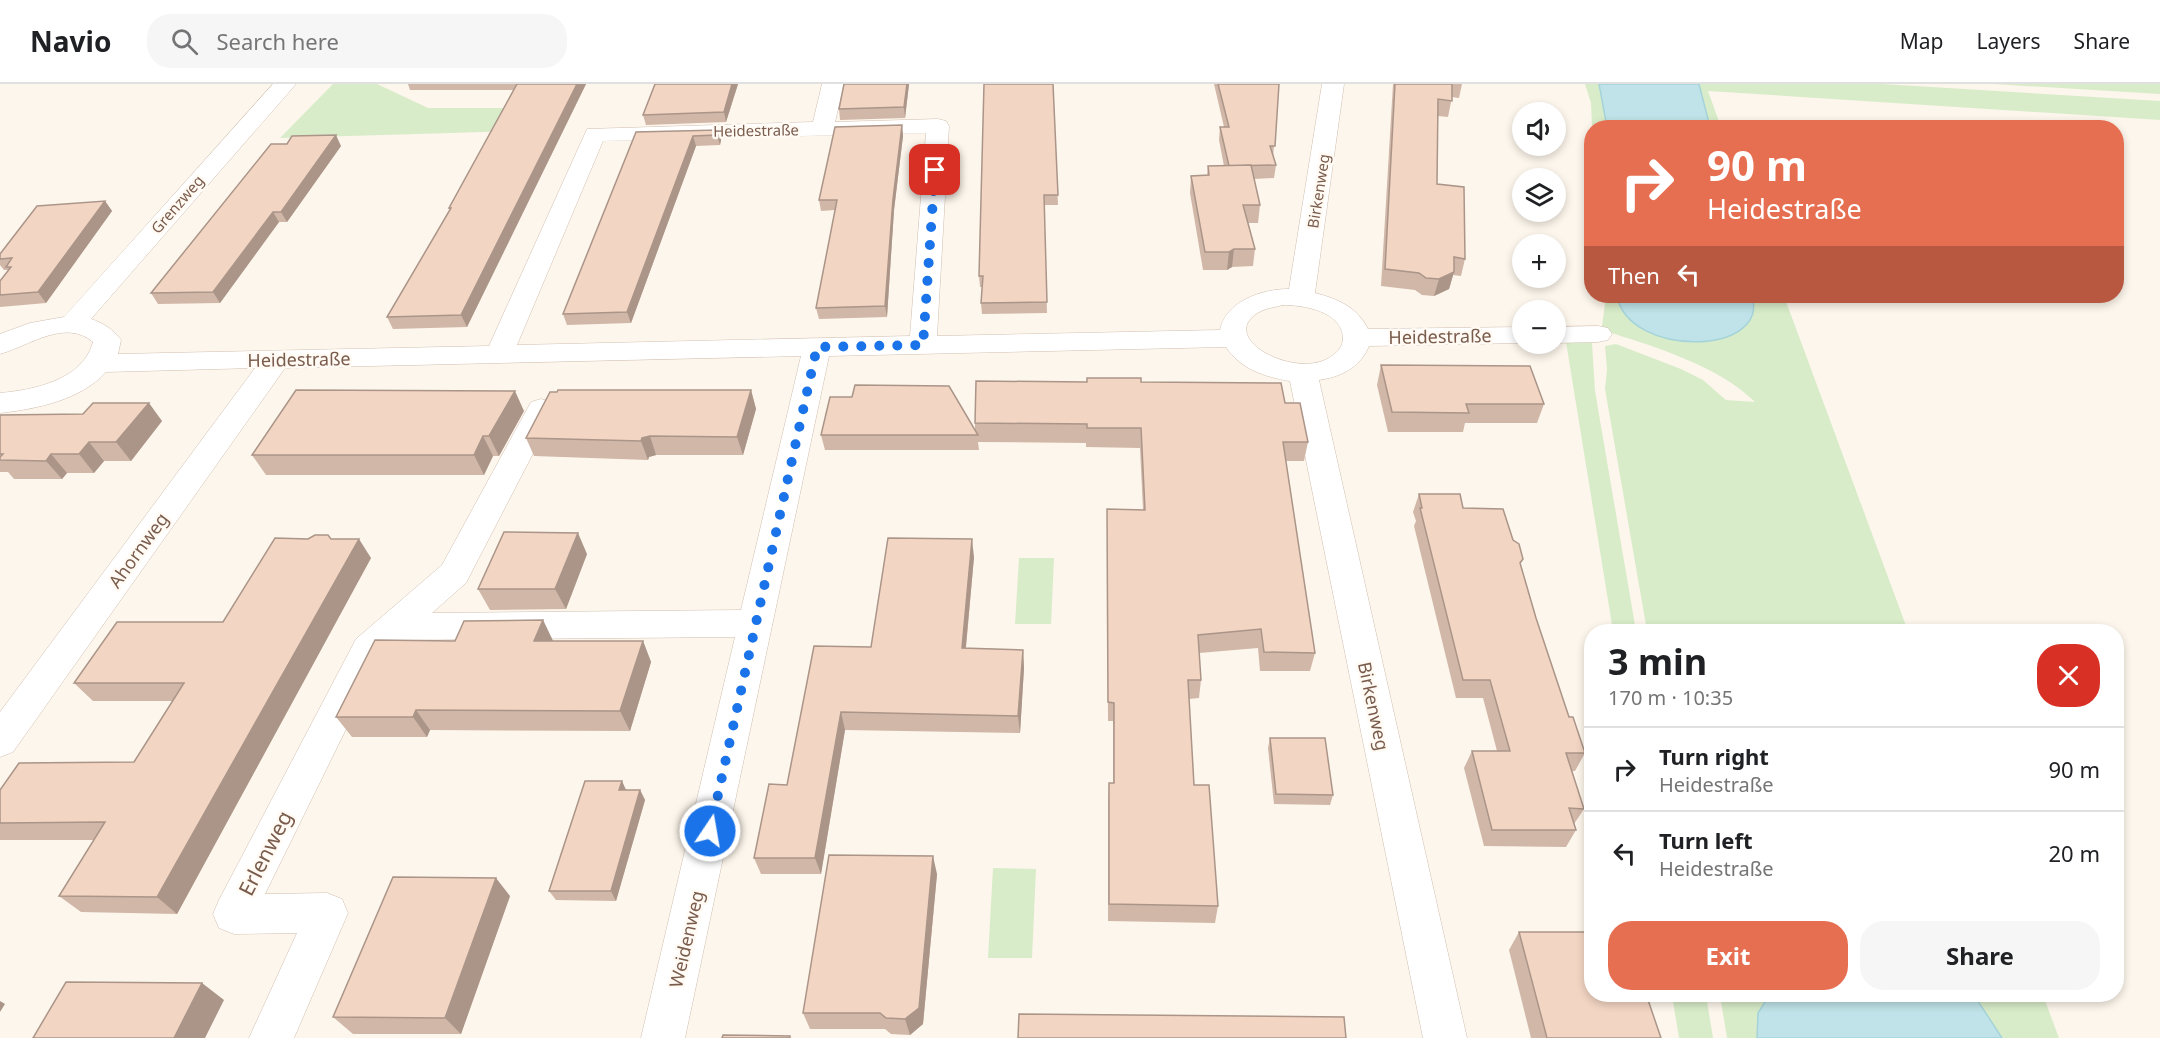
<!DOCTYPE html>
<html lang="en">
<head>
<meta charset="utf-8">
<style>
	body { margin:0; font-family:"Noto Sans",sans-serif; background:#f6f6f6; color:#202124; height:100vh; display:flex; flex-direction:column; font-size:22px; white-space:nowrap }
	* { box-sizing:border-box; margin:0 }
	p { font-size:20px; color:#757577 }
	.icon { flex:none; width:33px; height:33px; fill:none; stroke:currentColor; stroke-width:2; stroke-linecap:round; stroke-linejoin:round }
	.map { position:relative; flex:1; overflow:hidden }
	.details { position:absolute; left:1584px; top:540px; width:540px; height:378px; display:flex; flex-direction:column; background:#fff; border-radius:24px; box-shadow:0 3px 9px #0003 }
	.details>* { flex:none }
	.top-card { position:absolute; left:1584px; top:36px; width:540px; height:183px; border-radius:24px; box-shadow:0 3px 9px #0003; background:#e76f51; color:#fff; overflow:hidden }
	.buttons { position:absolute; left:1512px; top:18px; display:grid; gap:12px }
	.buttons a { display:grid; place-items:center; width:54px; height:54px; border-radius:50%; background:#fff; box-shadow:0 3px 9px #0003; font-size:30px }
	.pin { position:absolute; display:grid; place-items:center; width:51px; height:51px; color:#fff; margin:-26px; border-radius:12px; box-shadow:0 3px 9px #0006 }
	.me { position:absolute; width:66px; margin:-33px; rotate:12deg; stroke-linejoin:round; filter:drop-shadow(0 0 4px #0008) }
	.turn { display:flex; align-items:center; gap:21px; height:126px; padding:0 24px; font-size:27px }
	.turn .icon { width:78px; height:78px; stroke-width:2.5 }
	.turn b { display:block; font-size:42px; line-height:51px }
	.then { display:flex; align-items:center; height:57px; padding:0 24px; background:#0003; gap:12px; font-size:22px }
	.round { display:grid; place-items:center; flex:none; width:63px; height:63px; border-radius:24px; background:#f6f6f6 }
	.head { display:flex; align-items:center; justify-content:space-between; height:102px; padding:0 24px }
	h1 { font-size:36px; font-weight:700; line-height:45px }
	.action { display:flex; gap:12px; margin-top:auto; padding:12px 24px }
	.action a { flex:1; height:69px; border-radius:24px; background:#e76f51; color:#fff; font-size:24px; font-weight:700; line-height:69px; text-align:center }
	.action a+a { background:#f6f6f6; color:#202124 }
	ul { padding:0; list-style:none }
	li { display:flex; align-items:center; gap:18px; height:84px; padding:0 24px; border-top:2px solid #e0e0e0 }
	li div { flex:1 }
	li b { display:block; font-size:22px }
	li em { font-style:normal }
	header { display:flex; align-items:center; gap:36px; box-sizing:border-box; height:84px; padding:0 30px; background:#fff; border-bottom:2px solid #e0e0e0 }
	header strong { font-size:28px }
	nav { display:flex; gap:33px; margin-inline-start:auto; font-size:21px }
	.search { width:420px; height:54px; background:#f6f6f6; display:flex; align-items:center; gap:15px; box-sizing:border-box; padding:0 21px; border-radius:24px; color:#757577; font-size:22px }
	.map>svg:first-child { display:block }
	.green { fill:#d8ecc9 }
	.water { fill:#bfe3e8; stroke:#a5d3da; stroke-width:1.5 }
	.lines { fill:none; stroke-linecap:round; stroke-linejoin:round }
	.street-casing { stroke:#d1beb0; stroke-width:1 }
	.street { fill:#fff; fill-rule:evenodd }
	.wall { fill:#d1b7a8 }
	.shaded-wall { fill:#aa9588 }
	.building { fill:#f3d5c3; stroke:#aa9588; stroke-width:1.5 }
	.route { stroke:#1a73e8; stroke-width:10; stroke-dasharray:0 18 }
	.labels { text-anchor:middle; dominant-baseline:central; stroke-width:5; stroke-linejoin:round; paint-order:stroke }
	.far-street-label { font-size:15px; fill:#7a5c4d; stroke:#fffaf3 }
	.street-label { font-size:18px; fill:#7a5c4d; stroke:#fffaf3 }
	.near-street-label { font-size:21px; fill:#7a5c4d; stroke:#fffaf3 }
</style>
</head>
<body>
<header>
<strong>Navio</strong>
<div class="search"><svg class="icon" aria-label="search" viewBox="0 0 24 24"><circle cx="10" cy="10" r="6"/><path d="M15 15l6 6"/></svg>Search here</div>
<nav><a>Map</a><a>Layers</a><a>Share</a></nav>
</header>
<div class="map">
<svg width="2160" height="954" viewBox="0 0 2160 954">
	<rect width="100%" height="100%" fill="#fdf6ec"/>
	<g class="green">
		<path d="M333,0H377L428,24H538L522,47L280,54Z"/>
		<path d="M1585,0H1882L2160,17V36L1708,7L1721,43H1592L1591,19Z"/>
		<path d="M1993,0H2160V10Z"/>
		<path d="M1606,212H1784L1908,547H1647L1605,305L1607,285L1605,262L1616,260L1681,285L1703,296L1726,316L1755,318C1719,282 1653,262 1605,247L1602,242Z"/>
		<path d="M1566,258L1592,259L1595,307L1636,547H1613Z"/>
		<path d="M1019,474H1054L1051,540H1015Z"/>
		<path d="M993,784L1036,785L1032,874H988Z"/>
		<path d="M1672,911H1706L1713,954H1679Z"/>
		<path d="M1720,911H2043L2059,954H1727Z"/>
	</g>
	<g class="water">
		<path d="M1599,0H1699L1710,43H1607Z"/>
		<path d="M1617,212H1752C1770,272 1629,274 1617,212Z"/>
		<path d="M1770,910L1974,911L2002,954H1757L1758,929Z"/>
	</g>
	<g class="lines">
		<defs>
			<g id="street">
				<path d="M273,0H296L91,235C103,239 113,245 121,256L118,270L489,262L587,45L813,38L822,0H844L835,38L938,35L946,37L949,42L937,252L1220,246C1226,217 1262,205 1289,205L1322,0H1344L1315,209C1338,215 1357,223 1368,245L1522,243V259L1369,262C1360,284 1340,293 1319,296L1467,954H1423L1290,297C1265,293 1240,285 1226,263L829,272L685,954H641L735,553L401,556L381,574L265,810L327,809L342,815L348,829L294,954H249L297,849L234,850L219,844L213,830L219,816L356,555L442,481L531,318L541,315L551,318L556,325L466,499L432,529L741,526L801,272L285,284L13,668L0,673V628L255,284L106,288C81,316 36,325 0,329V309C34,306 83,296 93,258C65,234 29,262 0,270V250L30,239L64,233ZM926,49L910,252L517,261L603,57ZM1283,221C1303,221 1342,227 1343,254C1343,264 1336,270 1327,275C1291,294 1214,252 1261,227C1267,224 1276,223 1283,221Z"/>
				<path d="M1598,242L1608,244L1612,250L1608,256L1598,258L1556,259V243Z"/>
			</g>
		</defs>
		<use href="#street" class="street-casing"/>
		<use href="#street" class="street"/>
	</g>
	<g class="wall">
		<path d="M408,0H586L467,243L393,245L387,233L450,126L449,124L514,6H410Z"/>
		<path d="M738,0L726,38L646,41L643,31Z"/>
		<path d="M909,0L905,34L840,36L839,25Z"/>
		<path d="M1053,0L1058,121H1044L1047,229L982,230L981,219L982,203H980L979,192Z"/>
		<path d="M1214,0H1279L1273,74L1276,81L1274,94L1254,95L1260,121L1258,139H1248L1255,165L1253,182L1232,183L1227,186H1203L1190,109L1191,92L1207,91L1208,82H1224L1219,56L1220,43H1224Z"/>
		<path d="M1393,0H1462L1459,14L1452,13L1448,33L1438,32L1437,100L1465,175L1461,192L1453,191L1449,205L1434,212L1422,211L1415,206L1381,202Z"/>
		<path d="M902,41L903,52L894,126L887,233L819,235L816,224L835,126L821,127L819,116Z"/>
		<path d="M719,46L721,56L720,61L696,62L631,239L567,241L563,230L636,48Z"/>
		<path d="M341,62L287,138H279L220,219L158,220L151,209Z"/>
		<path d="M105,117L112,127L46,219L0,223V197L8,186H4L0,181V170Z"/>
		<path d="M1381,281L1544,320L1537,339H1465L1463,348H1388L1377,301Z"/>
		<path d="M1087,298H1141L1285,319L1308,358L1304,377H1286L1315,569L1310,587H1260L1258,564L1199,569L1201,596L1199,614L1189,615L1194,701L1218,822L1215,839L1108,837V717L1109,699H1113V637H1108L1107,425L1143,426L1140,364L1086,363V359L978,358L979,366H825L821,351L975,347V339Z"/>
		<path d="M751,306L756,325L743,371H656L649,373L648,376L534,372L526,354L557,308Z"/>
		<path d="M524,327L499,372H493L484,391H266L252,371Z"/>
		<path d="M0,331L162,337L131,377H104L94,389H67L62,395H14L8,388H0Z"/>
		<path d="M1419,410L1463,424L1521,481L1536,534L1569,633L1585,669L1575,687H1572L1584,725L1574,740L1576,746L1566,763L1484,762L1464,684L1472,667H1497L1483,614H1456L1414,442L1416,437L1413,428Z"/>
		<path d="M331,455L371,474L177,830L81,828L59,812L94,756H0V706L134,678L173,617H93L74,599L223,538Z"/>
		<path d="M587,470L566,525L490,526L478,505Z"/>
		<path d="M974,473L966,564L1023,566L1024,584L1020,649L845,646L821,790H761L754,774L787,701L871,563Z"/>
		<path d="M543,536L553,557H643L651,578L630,647L430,646L427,653H352L336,633L455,557Z"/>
		<path d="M1270,654L1333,711L1330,721L1274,720L1268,664Z"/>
		<path d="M640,706L645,716L616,817L556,816L549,807Z"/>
		<path d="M937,790L923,940L910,951L891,950L885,945H810L803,929Z"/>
		<path d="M510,812L461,950H353L333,933Z"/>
		<path d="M1519,848L1661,954H1531L1509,866Z"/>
	</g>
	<g class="shaded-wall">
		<path d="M577,0H586L467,243L461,231Z"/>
		<path d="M732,0H738L726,38L724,28Z"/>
		<path d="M907,0H909L905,34L904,23Z"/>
		<path d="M902,41L903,52L894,126L887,233L885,222L893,115Z"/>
		<path d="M719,46L721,56L720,61L717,51Z"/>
		<path d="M336,51L341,62L287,138L281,128Z"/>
		<path d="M693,52L696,62L631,239L627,228Z"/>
		<path d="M105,117L112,127L46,219L38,208Z"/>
		<path d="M273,128L279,138L220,219L213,208Z"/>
		<path d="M1234,165L1232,183L1227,186L1229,168Z"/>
		<path d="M1454,188L1449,205L1434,212L1439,195Z"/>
		<path d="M751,306L756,325L743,371L737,353Z"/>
		<path d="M515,307L524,327L499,372L489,352Z"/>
		<path d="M149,319L162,337L131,377L116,358Z"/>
		<path d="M483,352L493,372L484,391L474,371Z"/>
		<path d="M650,352L656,371L649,373L648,376L641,357L642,354Z"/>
		<path d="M89,358L104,377L94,389L79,370Z"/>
		<path d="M51,370L67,389L62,395L46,377Z"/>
		<path d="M578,449L587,470L566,525L555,505Z"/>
		<path d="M359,455L371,474L177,830L157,813Z"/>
		<path d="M972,455L974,473L964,582L962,564Z"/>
		<path d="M543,536L553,557H534Z"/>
		<path d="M643,557L651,578L630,647L620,627Z"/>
		<path d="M1023,566L1024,584L1020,649L1018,632Z"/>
		<path d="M416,626L430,646L427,653L413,633Z"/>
		<path d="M841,628L845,646L821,790L815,774Z"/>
		<path d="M622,697L627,708L619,706Z"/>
		<path d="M640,706L645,716L616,817L611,807Z"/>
		<path d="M933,772L937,790L923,940L910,951L905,935Z"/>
		<path d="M496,794L510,812L461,950L445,934Z"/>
		<path d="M202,899L224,916L205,954H174Z"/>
		<path d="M0,917L5,920L0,928Z"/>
	</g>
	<g class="building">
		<path d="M517,0H577L461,231L387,233L451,124H449Z"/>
		<path d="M655,0H732L724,28L643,31Z"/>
		<path d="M844,0H907L904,23L839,25Z"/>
		<path d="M984,0H1053L1058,111H1044L1047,218L981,219L983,192H979Z"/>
		<path d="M1218,0H1279L1275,62H1270L1276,81L1229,82L1220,43H1229Z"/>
		<path d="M1395,0H1452V17L1438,15L1437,100L1464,103L1465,175L1454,173V188L1439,195L1426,194L1419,189L1385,185Z"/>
		<path d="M902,41L893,115L885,222L816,224L837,116H819L835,43Z"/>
		<path d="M719,46L717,51L693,52L627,228L563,230L636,48Z"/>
		<path d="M336,51L281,128H273L213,208L151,209L271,60H287L292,52Z"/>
		<path d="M1251,81L1260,121H1243L1255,165H1234L1229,168H1205L1191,92L1209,91L1208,82Z"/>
		<path d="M105,117L38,208L0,211V197L11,183H6L12,174L0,175V170L37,122Z"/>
		<path d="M1381,281L1530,282L1544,320H1466L1469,329L1392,328Z"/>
		<path d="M1087,294H1141V298L1281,299L1285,319H1300L1308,358H1283L1315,569L1264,568L1261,545L1198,551L1201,596H1188L1194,701H1209L1218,822L1109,820V699H1114V619L1108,618L1107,425L1145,426L1141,344H1087V340L975,339L976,297L1087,298Z"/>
		<path d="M855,301L949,302L978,351H821L830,313H852Z"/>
		<path d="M296,306L515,307L489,352H483L474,371H252Z"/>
		<path d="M558,306H751L737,353L650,352L642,354L641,357L526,354L550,308H557Z"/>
		<path d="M93,319H149L116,358H89L79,370H51L46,377L0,376V373L3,370H0V331L83,330Z"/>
		<path d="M1419,410H1460L1463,424L1503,425L1513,456L1519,460L1523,475L1520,479L1536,534L1569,633H1573L1585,669H1566L1584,725L1569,724L1576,746H1492L1472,667H1510L1490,596H1463L1420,424H1422Z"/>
		<path d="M504,448L578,449L555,505H478Z"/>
		<path d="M315,451H328L331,455H359L157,813L59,812L105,738L0,739V706L19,679L134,678L184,599H74L117,538H223L275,454L308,455Z"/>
		<path d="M888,454L972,455L962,564L1023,566L1018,632L841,628L815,774H754L769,700L787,701L814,562L871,563Z"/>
		<path d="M543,536L534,557H643L620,627L416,626L413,633H336L375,556L455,557L464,537Z"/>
		<path d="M1270,654H1325L1333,711L1276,710Z"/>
		<path d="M585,697H622L619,706H640L611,807H549Z"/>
		<path d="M829,771L933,772L919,924L905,935L886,934L880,929H803Z"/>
		<path d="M393,793L496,794L445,934L333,933Z"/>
		<path d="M1519,848H1592V910H1646L1661,954H1547Z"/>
		<path d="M66,898L202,899L174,954H33Z"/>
		<path d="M1019,930L1344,933L1346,954H1018Z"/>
		<path d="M723,951L790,952V954H722Z"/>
	</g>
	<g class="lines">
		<path class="route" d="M710,747L817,263L923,261L935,86"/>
	</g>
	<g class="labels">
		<g class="far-street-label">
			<text transform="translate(756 46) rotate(-1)">Heidestraße</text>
			<text transform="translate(1318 107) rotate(-81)">Birkenweg</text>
			<text transform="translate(177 120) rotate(-49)">Grenzweg</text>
		</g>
		<g class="street-label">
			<text transform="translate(1440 252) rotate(-1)">Heidestraße</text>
			<text transform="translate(299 275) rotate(-1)">Heidestraße</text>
			<text transform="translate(138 466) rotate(-54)">Ahornweg</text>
			<text transform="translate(1374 622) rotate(78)">Birkenweg</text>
			<text transform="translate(686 855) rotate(-77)">Weidenweg</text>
		</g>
		<g class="near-street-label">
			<text transform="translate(265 769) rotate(-63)">Erlenweg</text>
		</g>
	</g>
</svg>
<div class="buttons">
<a><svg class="icon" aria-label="sound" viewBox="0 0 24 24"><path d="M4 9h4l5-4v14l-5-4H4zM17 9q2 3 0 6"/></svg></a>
<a><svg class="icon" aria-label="layers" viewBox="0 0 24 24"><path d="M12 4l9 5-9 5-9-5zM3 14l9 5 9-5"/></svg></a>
<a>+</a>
<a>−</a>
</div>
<div class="pin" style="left:935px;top:86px;background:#d93025"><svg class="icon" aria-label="arrive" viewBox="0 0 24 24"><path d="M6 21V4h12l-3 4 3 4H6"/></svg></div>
<svg class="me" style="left:710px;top:747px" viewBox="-20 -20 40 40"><circle r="17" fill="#1a73e8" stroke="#fff" stroke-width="3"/><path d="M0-11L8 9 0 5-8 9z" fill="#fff"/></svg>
<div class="top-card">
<div class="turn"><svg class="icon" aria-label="right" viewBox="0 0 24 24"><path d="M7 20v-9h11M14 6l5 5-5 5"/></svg><div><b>90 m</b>Heidestraße</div></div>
<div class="then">Then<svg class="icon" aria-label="left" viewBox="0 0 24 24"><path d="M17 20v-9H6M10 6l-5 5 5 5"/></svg></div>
</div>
<section class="details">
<div class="head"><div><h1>3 min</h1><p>170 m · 10:35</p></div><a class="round" style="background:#d93025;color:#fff"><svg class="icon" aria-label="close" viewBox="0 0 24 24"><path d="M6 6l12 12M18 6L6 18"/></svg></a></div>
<ul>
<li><svg class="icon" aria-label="right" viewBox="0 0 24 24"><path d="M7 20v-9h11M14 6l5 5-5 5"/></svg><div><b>Turn right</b><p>Heidestraße</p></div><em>90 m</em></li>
<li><svg class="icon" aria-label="left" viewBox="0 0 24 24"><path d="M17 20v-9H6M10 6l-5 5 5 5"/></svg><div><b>Turn left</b><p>Heidestraße</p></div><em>20 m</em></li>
</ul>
<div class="action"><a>Exit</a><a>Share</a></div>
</section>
</div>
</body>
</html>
